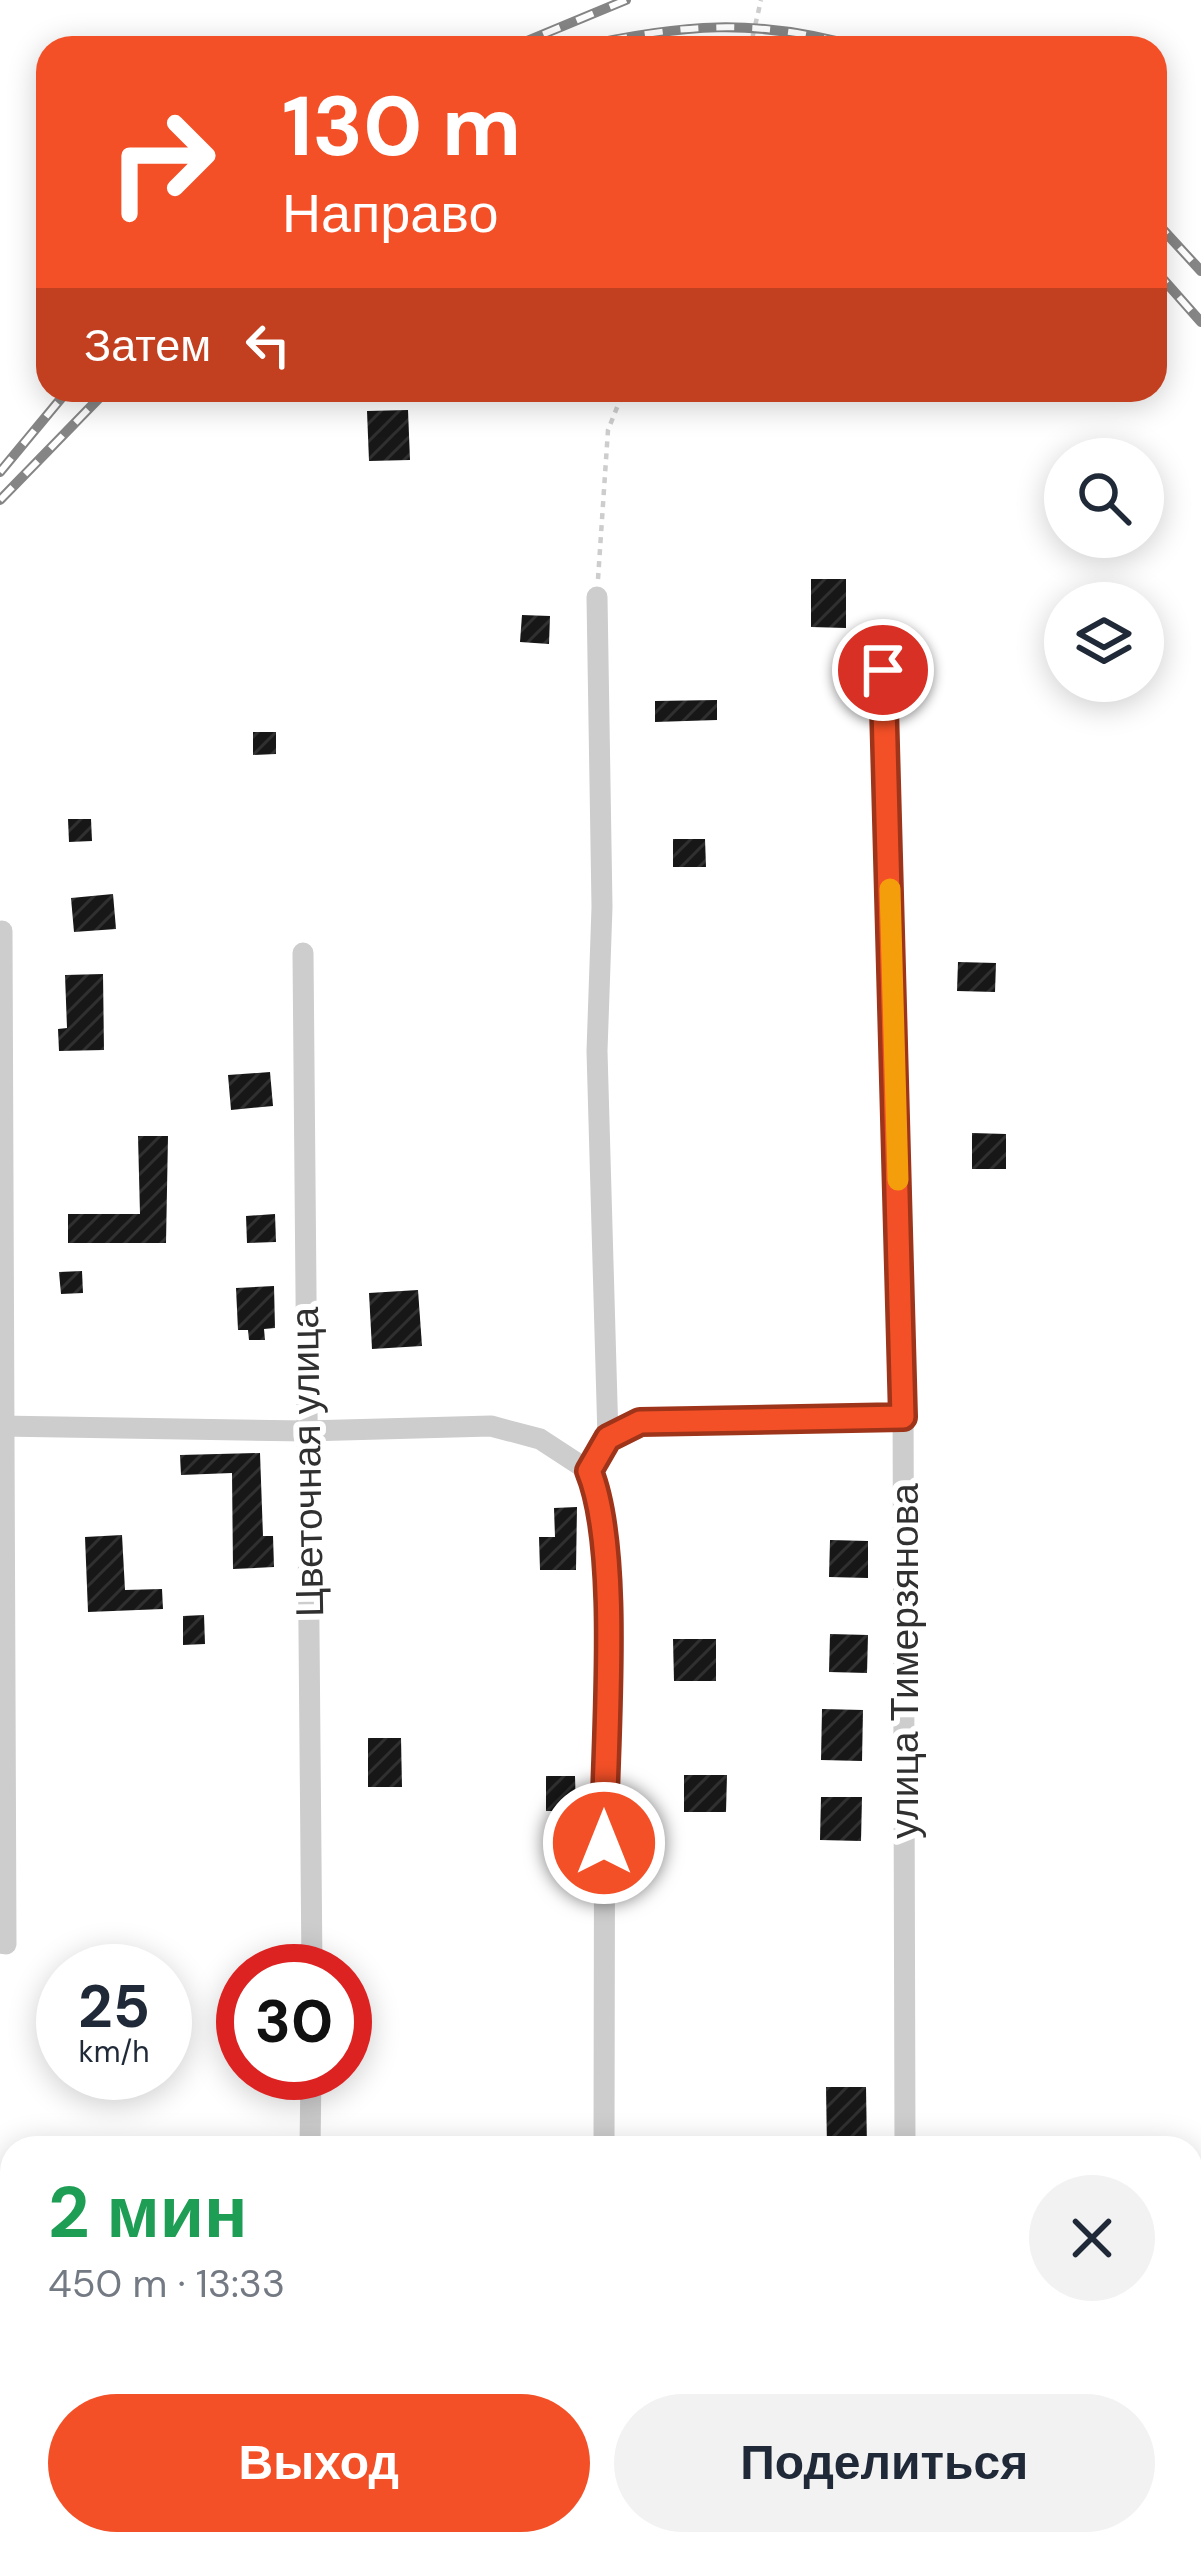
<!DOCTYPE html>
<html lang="ru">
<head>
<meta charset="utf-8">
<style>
	body { margin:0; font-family:"DM Sans",sans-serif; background:#f2f2f3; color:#1f2937; height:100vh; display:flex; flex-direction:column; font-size:45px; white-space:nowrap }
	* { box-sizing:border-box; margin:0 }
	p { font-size:39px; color:#747a83 }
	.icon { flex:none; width:66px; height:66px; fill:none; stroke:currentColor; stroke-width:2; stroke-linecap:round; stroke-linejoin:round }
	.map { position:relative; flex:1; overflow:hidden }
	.sheet { position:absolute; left:0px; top:2136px; width:1203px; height:420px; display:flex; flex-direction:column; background:#fff; border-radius:36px 36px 0 0; box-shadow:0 6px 30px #0003 }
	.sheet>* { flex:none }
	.banner { position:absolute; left:36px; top:36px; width:1131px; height:366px; border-radius:36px; box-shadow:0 6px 30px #0003; background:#f35027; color:#fff; overflow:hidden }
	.fabs { position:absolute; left:1044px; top:438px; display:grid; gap:24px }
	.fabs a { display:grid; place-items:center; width:120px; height:120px; border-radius:50%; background:#fff; box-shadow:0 6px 30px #0003; font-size:60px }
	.speed { position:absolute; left:36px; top:1944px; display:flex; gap:24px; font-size:60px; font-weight:700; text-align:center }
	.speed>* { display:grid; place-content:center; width:156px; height:156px; border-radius:50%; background:#fff; box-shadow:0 6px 30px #0003; line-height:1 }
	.speed small { font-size:30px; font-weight:400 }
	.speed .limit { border:18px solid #d22; background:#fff; color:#111 }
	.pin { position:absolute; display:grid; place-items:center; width:102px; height:102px; color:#fff; margin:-51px; border:6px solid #fff; border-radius:50%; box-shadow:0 3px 12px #0007 }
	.me { position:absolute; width:132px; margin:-66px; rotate:0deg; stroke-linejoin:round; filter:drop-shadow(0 0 9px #0008) }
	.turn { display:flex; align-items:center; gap:42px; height:252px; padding:0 48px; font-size:54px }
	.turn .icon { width:156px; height:156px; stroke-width:2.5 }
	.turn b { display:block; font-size:84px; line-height:102px }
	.then { display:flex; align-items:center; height:114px; padding:0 48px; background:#0003; gap:24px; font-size:45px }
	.round { display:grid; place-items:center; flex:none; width:126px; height:126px; border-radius:63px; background:#f2f2f3 }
	.summary { display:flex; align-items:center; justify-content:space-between; height:204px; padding:0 48px }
	h1 { font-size:72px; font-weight:700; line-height:90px; color:#1e9e55 }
	.button { display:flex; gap:24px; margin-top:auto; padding:24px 48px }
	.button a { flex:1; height:138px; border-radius:72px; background:#f35027; color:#fff; font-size:48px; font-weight:700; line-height:138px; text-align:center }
	.button a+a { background:#f2f2f3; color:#1f2937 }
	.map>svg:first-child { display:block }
	.building { fill:url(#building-hatch) }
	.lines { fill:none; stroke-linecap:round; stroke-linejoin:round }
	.path { stroke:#cdcdcd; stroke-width:4.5; stroke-dasharray:6 6; stroke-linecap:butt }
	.minor { stroke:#cdcdcd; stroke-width:21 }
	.rail-casing { stroke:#858585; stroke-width:10 }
	.rail { stroke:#fff; stroke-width:6; stroke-dasharray:18; stroke-linecap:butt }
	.route-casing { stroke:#9e3419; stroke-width:30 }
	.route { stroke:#f35027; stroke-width:21 }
	.slow { stroke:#f59e0b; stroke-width:21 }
	.labels { text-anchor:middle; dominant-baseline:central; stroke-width:12; stroke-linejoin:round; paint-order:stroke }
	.street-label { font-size:39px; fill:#303030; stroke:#fff }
</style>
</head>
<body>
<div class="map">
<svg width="1201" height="2556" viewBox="0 0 1201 2556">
	<defs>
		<pattern id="building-hatch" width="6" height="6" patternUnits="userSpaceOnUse" patternTransform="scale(3)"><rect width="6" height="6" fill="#171717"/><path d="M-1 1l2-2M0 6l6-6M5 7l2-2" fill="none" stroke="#303030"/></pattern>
	</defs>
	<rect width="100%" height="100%" fill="#fff"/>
	<g class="building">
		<path d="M408,410L410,460L369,461L367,411Z"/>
		<path d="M811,579H846V628L811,627Z"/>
		<path d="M522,615L550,616L549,644L520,642Z"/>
		<path d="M717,700V720L655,722V701Z"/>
		<path d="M253,732H276V754L253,755Z"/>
		<path d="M68,819H91L92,841L69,842Z"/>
		<path d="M673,839H705L706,867H673Z"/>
		<path d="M113,894L116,929L74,932L71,898Z"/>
		<path d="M958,962L996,963L995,992L957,991Z"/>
		<path d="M103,974L104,1050L59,1051L58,1029L67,1028L65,975Z"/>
		<path d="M270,1072L273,1106L231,1110L228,1075Z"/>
		<path d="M972,1133L1006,1134V1169H972Z"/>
		<path d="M138,1136H168L166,1243H68V1214H140Z"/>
		<path d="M275,1214L276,1242L247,1243L246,1216Z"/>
		<path d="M82,1271L83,1293L61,1294L59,1272Z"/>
		<path d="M274,1286L275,1328L264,1329L265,1340H249L248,1330H238L236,1288Z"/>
		<path d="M418,1290L422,1346L372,1349L369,1293Z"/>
		<path d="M260,1453L263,1536H273L274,1567L233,1569L232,1473L181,1475L180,1455Z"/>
		<path d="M577,1507L576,1570H540L539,1537H555L554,1508Z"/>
		<path d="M122,1535L125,1590L162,1589L163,1609L88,1612L85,1537Z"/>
		<path d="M830,1540L868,1541V1578L829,1577Z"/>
		<path d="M204,1615L205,1644L183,1645V1616Z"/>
		<path d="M830,1634L868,1635L867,1673L829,1672Z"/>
		<path d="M673,1639H716V1681H674Z"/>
		<path d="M822,1709L863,1710L862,1761L821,1760Z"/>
		<path d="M368,1738H401L402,1787H368Z"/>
		<path d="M684,1775H727L726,1812H684Z"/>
		<path d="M546,1776H575L576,1811H546Z"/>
		<path d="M821,1797H862L861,1841L820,1840Z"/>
		<path d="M826,2087H866L867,2148H827Z"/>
	</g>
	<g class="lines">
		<g class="path">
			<path d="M750,48L761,0"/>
			<path d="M598,579L608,430L624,390"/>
		</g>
		<g class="minor">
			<path d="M883,670L903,1386L905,2148"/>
			<path d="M303,953L312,1971"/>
			<path d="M0,1426L306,1431L491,1426L540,1439L589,1471L600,1498L605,1578L604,2148"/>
			<path d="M608,1438L641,1422L903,1417"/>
			<path d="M589,1471L608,1438L597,1051L602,907L597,597"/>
			<path d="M0,1943L6,1944L2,931"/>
			<path d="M310,2148L311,2073"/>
			<path d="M0,2500L9,2530L0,2556"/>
			<path d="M309,2544V2556"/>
			<path d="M606,2544V2556"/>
			<path d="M909,2544V2556"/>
		</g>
		<defs>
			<g id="rail">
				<path d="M510,48L626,0"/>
				<path d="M574,48C681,24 755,17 862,48"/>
				<path d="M1155,221L1201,271"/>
				<path d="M1155,270L1201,322"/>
				<path d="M0,472L68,390"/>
				<path d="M0,500L107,390"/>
			</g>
		</defs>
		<use href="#rail" class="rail-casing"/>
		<use href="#rail" class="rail"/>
	</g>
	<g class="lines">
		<defs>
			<path id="route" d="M604,1843C604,1748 622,1551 589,1471L608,1438L640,1422L903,1417L883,670"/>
		</defs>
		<use href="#route" class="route-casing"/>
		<use href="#route" class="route"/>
		<path class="slow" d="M890,889L898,1180"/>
	</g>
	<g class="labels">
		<g class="street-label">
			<text transform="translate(307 1462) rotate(-91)">Цветочная улица</text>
			<text transform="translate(904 1661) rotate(-90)">улица Тимерзянова</text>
		</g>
	</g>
</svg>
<div class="fabs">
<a><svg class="icon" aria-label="search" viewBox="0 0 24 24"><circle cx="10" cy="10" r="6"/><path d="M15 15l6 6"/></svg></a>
<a><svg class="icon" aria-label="layers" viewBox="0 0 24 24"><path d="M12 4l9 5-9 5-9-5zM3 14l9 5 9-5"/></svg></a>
</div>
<div class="speed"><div>25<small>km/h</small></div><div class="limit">30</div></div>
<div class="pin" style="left:883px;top:670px;background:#d93025"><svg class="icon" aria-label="arrive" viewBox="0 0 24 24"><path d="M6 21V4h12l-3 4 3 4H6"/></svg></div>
<svg class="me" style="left:604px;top:1843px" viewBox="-20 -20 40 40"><circle r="17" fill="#f35027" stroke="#fff" stroke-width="3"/><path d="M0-11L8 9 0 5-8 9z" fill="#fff"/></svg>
<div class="banner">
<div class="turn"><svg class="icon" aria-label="right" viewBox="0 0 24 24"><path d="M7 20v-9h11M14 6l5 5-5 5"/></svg><div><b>130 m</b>Направо</div></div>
<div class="then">Затем<svg class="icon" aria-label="left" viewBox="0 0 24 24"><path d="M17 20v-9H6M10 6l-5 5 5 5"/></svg></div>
</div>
<section class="sheet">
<div class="summary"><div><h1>2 мин</h1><p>450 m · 13:33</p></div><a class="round"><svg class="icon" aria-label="close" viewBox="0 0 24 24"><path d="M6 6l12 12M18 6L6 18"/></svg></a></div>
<div class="button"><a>Выход</a><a>Поделиться</a></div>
</section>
</div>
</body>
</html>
